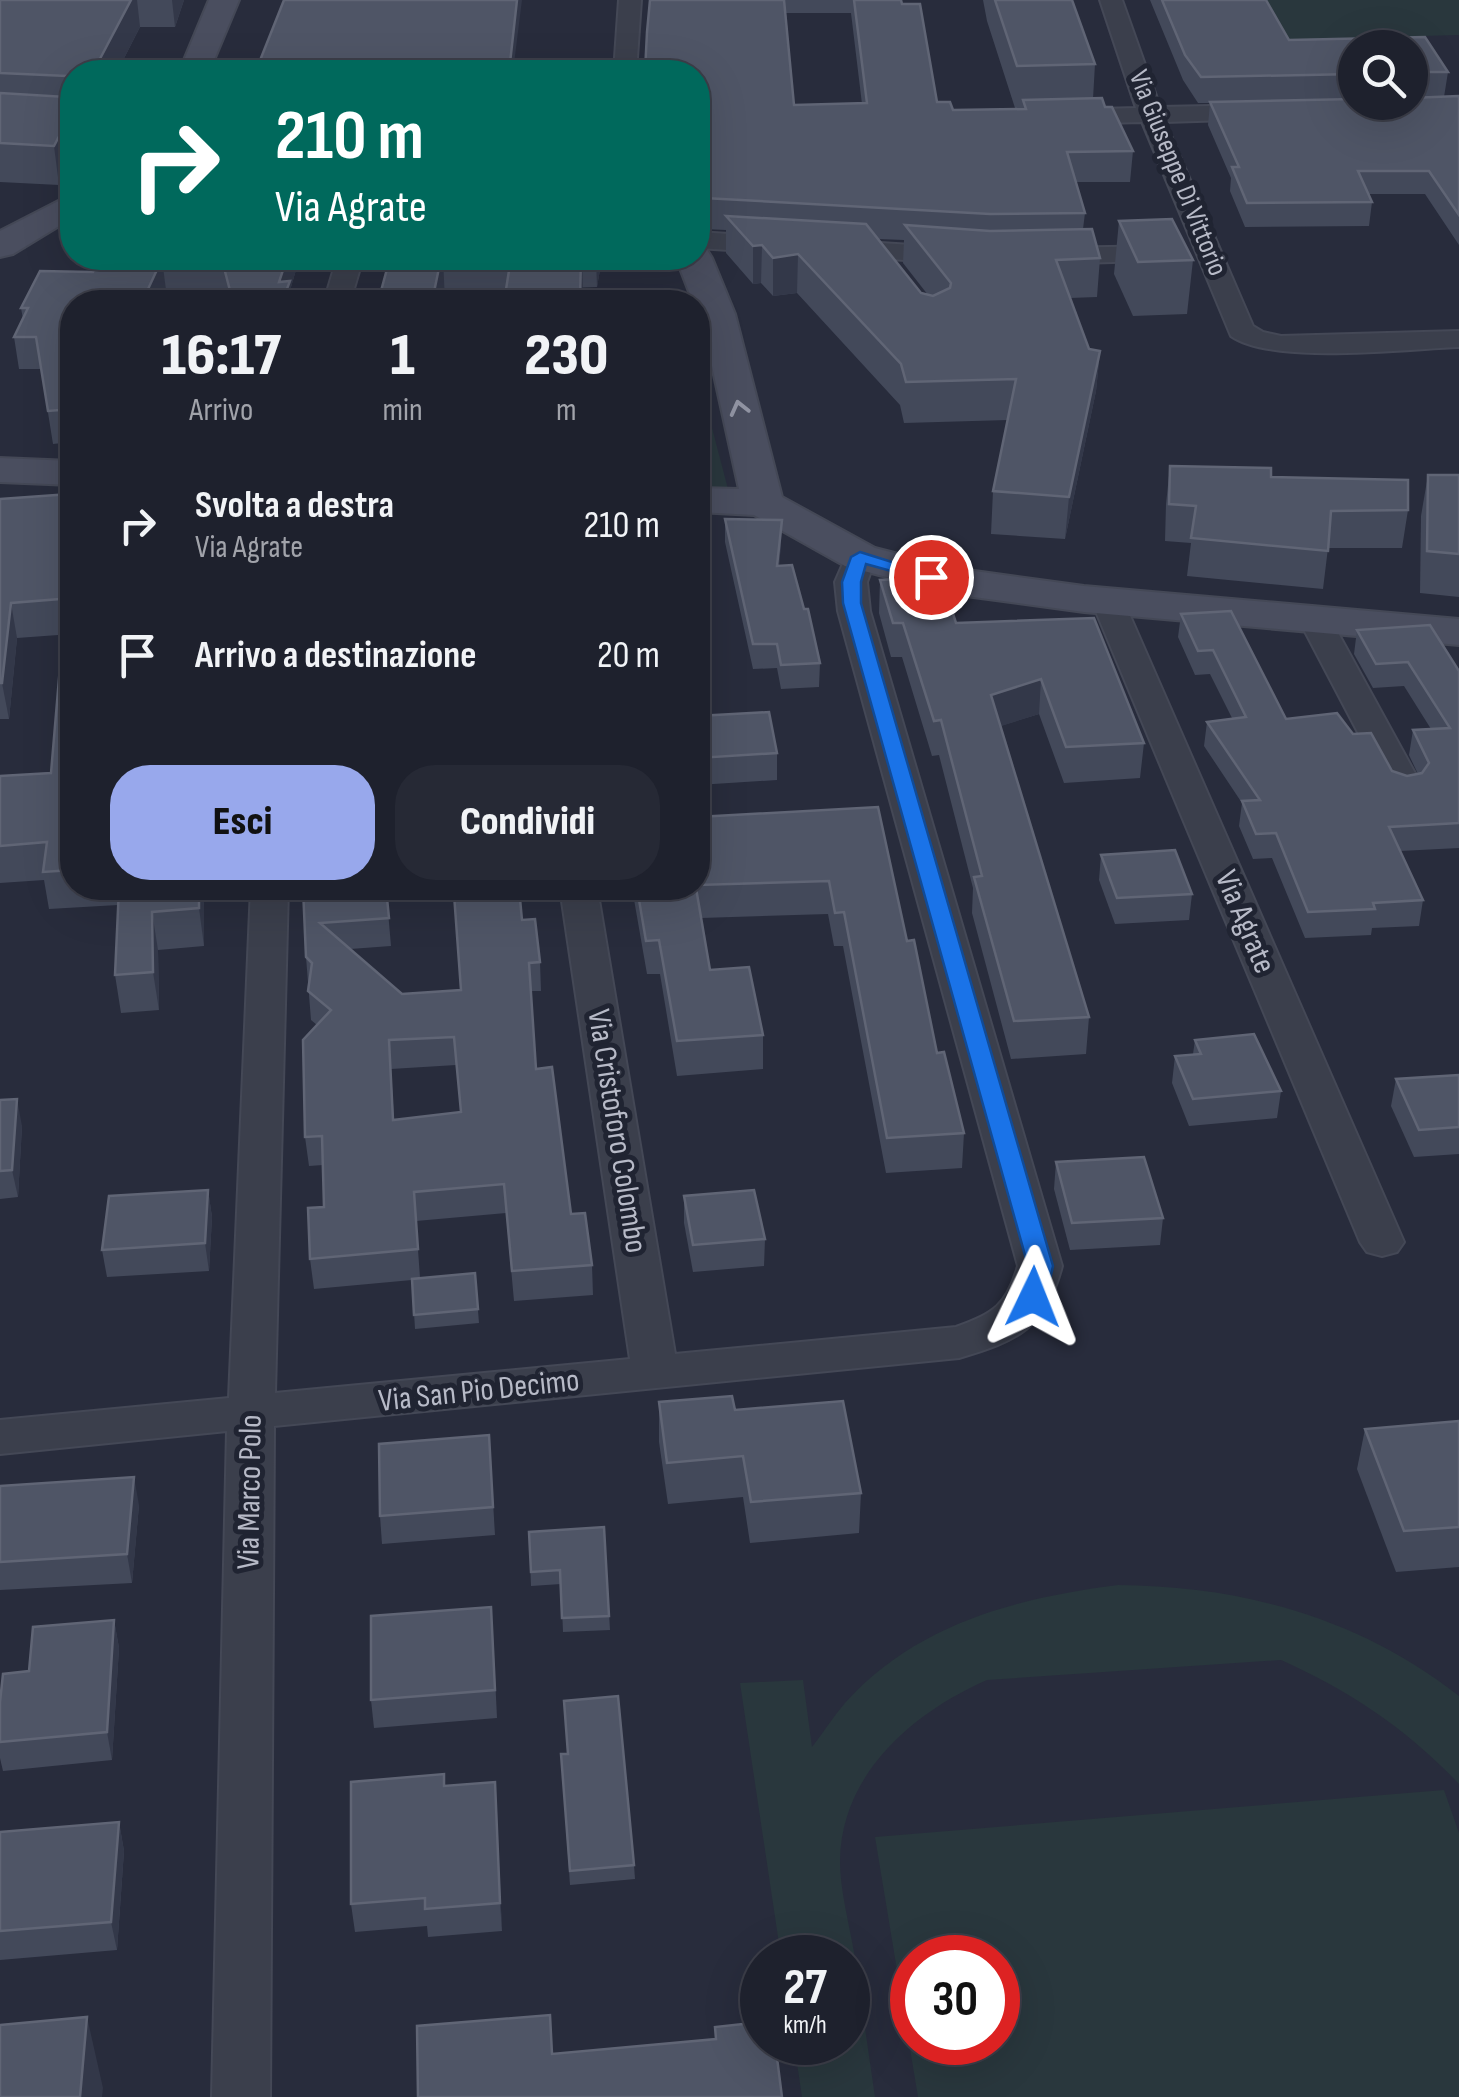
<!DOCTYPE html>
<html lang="it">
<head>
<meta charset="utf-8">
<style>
	body { margin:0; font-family:"Sofia Sans Condensed",sans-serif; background:#262935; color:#f1f3f6; height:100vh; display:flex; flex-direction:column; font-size:38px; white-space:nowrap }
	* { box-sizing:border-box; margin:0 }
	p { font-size:32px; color:#a1a3aa }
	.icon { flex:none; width:55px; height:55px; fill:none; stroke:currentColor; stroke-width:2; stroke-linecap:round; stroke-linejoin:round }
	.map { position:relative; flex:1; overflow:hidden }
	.panel { position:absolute; left:60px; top:290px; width:650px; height:610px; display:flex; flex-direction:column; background:#1e212d; border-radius:40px; box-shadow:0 10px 40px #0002,0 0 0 2px #3c3e49 }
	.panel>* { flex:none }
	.guide { position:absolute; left:60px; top:60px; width:650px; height:210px; border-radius:40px; box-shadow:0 10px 40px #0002,0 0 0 2px #3c3e49; background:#00695c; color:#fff; overflow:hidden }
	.buttons { position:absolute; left:1338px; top:30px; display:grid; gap:20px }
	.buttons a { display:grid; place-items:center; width:90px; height:90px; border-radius:50%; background:#1e212d; box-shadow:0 10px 40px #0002,0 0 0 2px #3c3e49; font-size:50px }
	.speed { position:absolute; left:740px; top:1935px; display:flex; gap:20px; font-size:50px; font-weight:700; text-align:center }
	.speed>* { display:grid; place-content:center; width:130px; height:130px; border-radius:50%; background:#1e212d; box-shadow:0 10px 40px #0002,0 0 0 2px #3c3e49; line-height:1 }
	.speed small { font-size:25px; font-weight:400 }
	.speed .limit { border:15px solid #d22; background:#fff; color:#111 }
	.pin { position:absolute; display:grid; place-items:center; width:85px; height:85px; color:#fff; margin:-42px; border:5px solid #fff; border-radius:50%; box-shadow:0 2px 10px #0007 }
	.me { position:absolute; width:110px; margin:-55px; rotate:2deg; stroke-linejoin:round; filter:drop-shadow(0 0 8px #0008) }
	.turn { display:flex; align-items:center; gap:35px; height:210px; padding:0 50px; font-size:45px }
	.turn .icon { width:130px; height:130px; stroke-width:2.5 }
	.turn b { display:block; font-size:70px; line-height:85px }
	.eta { display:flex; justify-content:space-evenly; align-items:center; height:170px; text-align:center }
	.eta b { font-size:60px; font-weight:800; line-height:70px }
	.primary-button { display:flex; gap:20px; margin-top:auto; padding:20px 50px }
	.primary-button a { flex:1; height:115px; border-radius:40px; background:#98a8ec; color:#111; font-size:40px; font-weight:800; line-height:115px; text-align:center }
	.primary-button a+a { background:#262935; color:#f1f3f6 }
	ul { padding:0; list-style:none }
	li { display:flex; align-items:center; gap:30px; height:130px; padding:0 50px }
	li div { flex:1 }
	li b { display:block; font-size:38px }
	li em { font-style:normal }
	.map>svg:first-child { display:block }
	.green { fill:#29373d; fill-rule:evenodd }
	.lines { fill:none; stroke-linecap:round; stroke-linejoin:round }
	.street-casing { stroke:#444856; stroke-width:4 }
	.secondary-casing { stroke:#444856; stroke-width:4 }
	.street { fill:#3b3f4c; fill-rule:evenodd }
	.secondary { fill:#4a4e5f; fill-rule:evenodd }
	.wall { fill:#43495a; fill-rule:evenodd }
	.shaded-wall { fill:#333849 }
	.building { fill:#4f5566; stroke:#606575; stroke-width:2.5; fill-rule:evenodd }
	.oneway { stroke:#9194a3 }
	.route { fill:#1a73e8; stroke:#114b97; stroke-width:2.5 }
	.labels { text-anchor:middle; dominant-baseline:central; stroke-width:10; stroke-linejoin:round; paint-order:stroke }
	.far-street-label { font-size:28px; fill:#b7bac7; stroke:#202432 }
	.street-label { font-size:32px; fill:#b7bac7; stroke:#202432 }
</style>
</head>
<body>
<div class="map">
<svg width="1459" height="2097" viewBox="0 0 1459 2097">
	<rect width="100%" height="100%" fill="#282c3c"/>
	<g class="green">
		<path d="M1254,0H1459V35L1275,40Z"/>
		<path d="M698,386H701L728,489L698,488Z"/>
		<path d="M1118,1585C1243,1586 1360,1618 1459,1696V1784C1407,1729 1350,1691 1281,1660L987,1680C914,1712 841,1773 840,1861C840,1890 849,1923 854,1952C861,2000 868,2049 875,2097H802L794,2043L848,2042V1958L781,1957L740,1683L803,1680L812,1747C823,1733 833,1717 845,1703C916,1624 1016,1598 1118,1585Z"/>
		<path d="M1444,1790L1459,1833V2097H918L875,1837ZM912,1958H998V2042H912Z"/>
	</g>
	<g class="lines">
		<defs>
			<g id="street">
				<path d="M619,0H641L636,72H614Z"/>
				<path d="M1100,0H1122L1160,107L1260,105L1272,112L1260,119L1165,122L1253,326L1263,332L1281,336L1459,331V347C1404,349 1273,365 1231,336L1142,122L1063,124L1051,117L1063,110L1136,108Z"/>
				<path d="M698,232L777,237L790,245L777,253L698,248Z"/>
				<path d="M835,240L957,248L970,256L957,264L826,254L822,248L826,242Z"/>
				<path d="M1172,246L1181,248L1185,254L1181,260L1045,264L1032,256L1045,248Z"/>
				<path d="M337,258H363L350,302H324Z"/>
				<path d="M860,548L871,550L876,557L867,582L870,611L1062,1266C1046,1328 1017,1341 959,1358L274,1426L270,2097H212L227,1431L0,1454V1420L229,1398L251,888H288L275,1393L630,1359L560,888H597L675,1354L956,1327C994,1313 1007,1305 1018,1266L838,611L835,582L849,550Z"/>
				<path d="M1108,592L1119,595L1124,602L1404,1242L1397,1252L1382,1256L1367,1252L1360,1242L1092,602L1097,595Z"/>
				<path d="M1315,610L1326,613L1331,620L1422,786L1417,794L1404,797L1391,794L1386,786L1299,620L1304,613Z"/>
			</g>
			<g id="secondary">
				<path d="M209,0H239L209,72H179Z"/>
				<path d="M72,194V218L13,254L0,257V231Z"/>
				<path d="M698,248L707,250L712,258L735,314L782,497L875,548L953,568L1084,586L1459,619V645L1084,612L951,594L845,566L754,515L698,512V488L739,489L698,302H693L676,258H698Z"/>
				<path d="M0,458L72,461V485L0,482Z"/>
			</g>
		</defs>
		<use href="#street" class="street-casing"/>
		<use href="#secondary" class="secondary-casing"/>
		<use href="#street" class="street"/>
		<use href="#secondary" class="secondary"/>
	</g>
	<g class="wall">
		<path d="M0,0H184L175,27H140L117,72H72L59,185L0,182Z"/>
		<path d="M650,0H901L937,102L953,110L1015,108L987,21L983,0H1072L1095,64L1093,99L1105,107L1133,151L1130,182H1076L1085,213L1083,229L1100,258L1097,297L1070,298L1089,349L1100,351L1096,391L1065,539L991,534L993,491L1008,420L904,423L900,405L797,293L773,296L761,283L753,284L726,253V230L704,229L698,220V72ZM786,13H851L862,104L794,105ZM878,239L904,240L903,263L928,295L921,293Z"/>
		<path d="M1150,0H1266L1289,40L1425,37L1448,72L1444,97L1459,96V245L1425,194H1368L1372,202L1369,226L1245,227L1230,191L1231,178L1208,125L1210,103H1198L1183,80ZM1355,48H1410V102H1355Z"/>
		<path d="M1119,221L1193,260L1187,314L1133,316L1114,274Z"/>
		<path d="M100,258H295L296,270L291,287L292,302H228L225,291L166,290L160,302H72V442L53,444L41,369H19L14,337L23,319L21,308L93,272Z"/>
		<path d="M390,258H602L597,287L506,290H445V299Z"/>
		<path d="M1170,466L1408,510L1402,548H1328L1323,589L1187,576L1191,543L1165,541L1166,504Z"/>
		<path d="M1428,475H1459V597L1420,593L1421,516Z"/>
		<path d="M72,489V634L17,638L9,719H0V499L70,494Z"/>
		<path d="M725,519L781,544L779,566L804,609L820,663L819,687L781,689L777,668L753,669L725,542Z"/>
		<path d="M880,580L956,623L1144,743L1140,778L1064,783L1039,714L1000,726L1089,1017L1086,1054L1011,1059L972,913L973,888L939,755L932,756L902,657H891L879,613Z"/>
		<path d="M1181,614L1286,719L1353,734L1392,771L1407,776L1418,774L1409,755L1413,730L1431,729L1404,686L1373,688L1354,654L1357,630L1459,671V848L1400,851L1423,900L1419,926L1372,928L1371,935L1305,938L1272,858L1253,859L1239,826L1242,803L1204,746L1207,722L1232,718L1210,674L1195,675L1178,637Z"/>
		<path d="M72,666V888H202L204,907V946L158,950L159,1010L121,1013L115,975L118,905L49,909L44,880L0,883V776L51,773Z"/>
		<path d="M698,716L777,753V780L698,785Z"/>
		<path d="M878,807L907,941L937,1053L964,1133L962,1168L886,1173L843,946H834L828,914L701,918L710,970L763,1035V1069L677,1076L660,974H647L632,888H698V817Z"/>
		<path d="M1101,855L1192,894L1189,920L1115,924L1099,880Z"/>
		<path d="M312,888H386L391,946L350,949L402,994L461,990L522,920L540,962L541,991H531L536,1069L571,1214L592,1265L593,1295L514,1301L506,1213L416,1221L420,1278L475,1273L479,1323L415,1329L412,1280L314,1289L310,1259L324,1207L323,1165L309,1166L305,1137L317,1025L311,1020L306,957ZM456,1065L461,1113L394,1120L391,1069Z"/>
		<path d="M1195,1040L1281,1091L1277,1118L1189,1126L1172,1083L1175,1056L1193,1054Z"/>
		<path d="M1459,1075V1154L1414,1157L1391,1106L1396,1079Z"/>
		<path d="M0,1100L22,1126L18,1197L0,1199Z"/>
		<path d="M1056,1162L1163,1218L1160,1245L1070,1250L1054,1189Z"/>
		<path d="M208,1190L212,1217L209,1271L107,1277L102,1250Z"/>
		<path d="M684,1196L765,1239L764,1266L693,1272L684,1223Z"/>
		<path d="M659,1402L735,1410L861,1493L859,1533L750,1543L743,1497L668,1504L659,1442Z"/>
		<path d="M1459,1421V1567L1396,1572L1357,1469L1365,1429Z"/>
		<path d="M489,1435L495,1535L382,1544L380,1516Z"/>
		<path d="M0,1486L139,1505L132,1583L0,1590Z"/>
		<path d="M604,1527L610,1630L563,1632L561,1584L531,1586L529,1532Z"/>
		<path d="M114,1620L119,1648L112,1760L3,1771L0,1758V1702L29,1671Z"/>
		<path d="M493,1635L497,1718L374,1728L371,1700Z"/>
		<path d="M561,1754L634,1865L635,1879L570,1885Z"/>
		<path d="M495,1782L502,1931L428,1937L427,1926L355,1932L351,1904L445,1786Z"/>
		<path d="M119,1822L124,1851L117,1950L0,1960V1832Z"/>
	</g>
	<g class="shaded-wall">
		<path d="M131,0H137L140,27L117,72H93Z"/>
		<path d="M172,0H184L175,27Z"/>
		<path d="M517,0H522L513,72H509Z"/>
		<path d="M72,111V160L59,185L54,146Z"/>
		<path d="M762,245L761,283L753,284V246Z"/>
		<path d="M798,254L797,293L773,296V258Z"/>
		<path d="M287,258H295L296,270L291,287L292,302H281L279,282Z"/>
		<path d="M441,258H443L445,302H432Z"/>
		<path d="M581,258H582L583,302H580Z"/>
		<path d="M596,258H602L597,287Z"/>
		<path d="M162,259L166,290L160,302H142Z"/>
		<path d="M1100,351L1096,391L1065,539L1069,497Z"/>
		<path d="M782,520L781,544L777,590V566Z"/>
		<path d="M11,603L17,638L9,719L2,683Z"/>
		<path d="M1041,679L1039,714L989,730L991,695Z"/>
		<path d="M199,888H202L204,907V946L199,908Z"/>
		<path d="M152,912L158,950L159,1010L153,972Z"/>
		<path d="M17,1099L22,1126L18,1197L12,1170Z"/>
		<path d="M208,1190L212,1217L209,1271L205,1243Z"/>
		<path d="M134,1477L139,1505L132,1583L127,1554Z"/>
		<path d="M114,1620L119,1648L112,1760L107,1732Z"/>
		<path d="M495,1782L497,1810L502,1931L500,1903Z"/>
		<path d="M119,1822L124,1851L117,1950L111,1922Z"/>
		<path d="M87,2017L103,2088L102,2097H80Z"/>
	</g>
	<g class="building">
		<path d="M0,0H131L93,72H72V111L54,146L0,143V93L66,97L70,93V79L67,76L0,73Z"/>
		<path d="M284,0H517L509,72H219L223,63H259Z"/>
		<path d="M650,0H784L794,105L867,103L854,0H901L902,4H920L937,102H950L953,110L1026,109L1023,100L1102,98L1105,107H1112L1133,151L1067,152L1085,213L990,214L704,198L698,190V72H645L647,32Z"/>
		<path d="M995,0H1072L1095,64L1017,66Z"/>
		<path d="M1162,0H1266L1289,40L1425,37L1448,72H1410V48H1355V74L1201,77L1185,55Z"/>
		<path d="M1459,96V215L1429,171H1358L1372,202L1247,203L1232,167H1239L1210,102L1355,99V102H1410V98Z"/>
		<path d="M726,216L866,224L921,293L933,296L950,288L951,283L905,225L990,231L1092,229L1100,258L1056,260L1089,349L1100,351L1069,497L993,491L1016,379L906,382L901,364L798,254L773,258L762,245L753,246Z"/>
		<path d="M1172,219L1193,260L1138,262L1119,221Z"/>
		<path d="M100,258H287L279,282L290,281L282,302H233L222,260L162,259L142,302H72V409L48,411L36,337H14L28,308H21L40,271L93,272Z"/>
		<path d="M390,258H441L432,302H378Z"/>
		<path d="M511,258H581L580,302H504Z"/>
		<path d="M1170,466L1271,468V477L1408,480V510L1331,511L1328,551L1191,538L1196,506L1169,504Z"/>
		<path d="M1428,475H1459V554L1427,551Z"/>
		<path d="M71,489H72V598L11,603L2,683H0V499L70,494Z"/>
		<path d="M725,519L782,520L777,566L792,565L804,609H808L820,663L781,665L777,644H753Z"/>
		<path d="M941,577L956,623L1094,618L1144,743L1066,747L1041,679L991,695L1089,1017L1014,1021L974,877L982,876L941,720L934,721L903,623H893L880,580Z"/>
		<path d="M1231,611L1286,719L1337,713L1353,734L1371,733L1392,771L1407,776L1422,773L1429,763L1413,730L1450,728L1408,662L1376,664L1357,630L1430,625L1459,671V823L1389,827L1423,900L1373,903L1375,909L1308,912L1276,833L1256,834L1242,801L1260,800L1207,722L1246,717L1213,650L1198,651L1181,614Z"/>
		<path d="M72,666V870L43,872L47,842L0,846V776L51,773L60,667Z"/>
		<path d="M769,712L777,753L698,758V716Z"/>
		<path d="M878,807L907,941L914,940L937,1053L944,1052L964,1133L887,1138L844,912L835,913L829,881L698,885V817Z"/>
		<path d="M1175,850L1192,894L1117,898L1101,855Z"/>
		<path d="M119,888H199V908L152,912L153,972L115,975Z"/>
		<path d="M303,888H386L389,918L320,923L402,994L461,990L454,894H458V888H519L522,920L535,919L540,962L529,963L536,1069L552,1067L571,1214L585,1213L592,1265L512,1271L504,1184L414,1192L418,1249L310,1259L308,1208L324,1207L322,1136L305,1137L303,1040L331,1010L308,991L312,963L306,957ZM454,1037L461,1112L393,1120L389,1040Z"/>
		<path d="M637,888H696L710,970L749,967L763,1035L677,1041L659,940L646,941Z"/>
		<path d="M1254,1034L1281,1091L1193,1099L1175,1056L1201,1054L1195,1040Z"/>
		<path d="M1459,1075V1127L1419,1130L1396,1079Z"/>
		<path d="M17,1099L12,1170L0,1171V1100Z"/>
		<path d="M1144,1157L1163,1218L1072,1223L1056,1162Z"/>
		<path d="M208,1190L205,1243L102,1250L109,1196Z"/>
		<path d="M754,1190L765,1239L693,1245L684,1196Z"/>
		<path d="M475,1273L478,1309L414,1315L412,1279Z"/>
		<path d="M732,1396L735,1410L843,1401L861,1493L751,1502L743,1456L667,1463L659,1402Z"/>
		<path d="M1459,1421V1527L1404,1531L1365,1429Z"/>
		<path d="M489,1435L493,1507L380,1516L379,1444Z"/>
		<path d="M134,1477L127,1554L0,1562V1486Z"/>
		<path d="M604,1527L609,1616L562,1618L560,1570L531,1572L529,1532Z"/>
		<path d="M491,1607L495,1690L371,1700V1616Z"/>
		<path d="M114,1620L107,1732L0,1742V1702L3,1674L29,1671L33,1627Z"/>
		<path d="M618,1696L634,1865L570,1871L561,1754H568L564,1701Z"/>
		<path d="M444,1774V1786L495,1782L500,1903L425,1909V1898L351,1904V1782Z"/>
		<path d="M119,1822L111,1922L0,1931V1832Z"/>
		<path d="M550,2015L552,2054L716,2039L715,2027L762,2022V2042H775L782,2097H418L417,2026Z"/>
		<path d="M87,2017L80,2097H0V2025Z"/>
	</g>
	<defs><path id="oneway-chevron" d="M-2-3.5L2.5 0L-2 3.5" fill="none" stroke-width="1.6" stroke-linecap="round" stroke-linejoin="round" transform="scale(2.5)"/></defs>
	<use class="oneway" href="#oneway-chevron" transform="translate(739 408) rotate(-104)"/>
	<path class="route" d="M860,552L940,577L931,582L866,564L861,582V603L1053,1266L1046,1297L1033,1306L1021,1297L1028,1266L843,603L842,582L851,557Z"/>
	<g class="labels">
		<g class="far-street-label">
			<text transform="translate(1178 173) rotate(68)">Via Giuseppe Di Vittorio</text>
		</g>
		<g class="street-label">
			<text transform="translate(1245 922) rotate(67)">Via Agrate</text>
			<text transform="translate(617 1131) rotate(81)">Via Cristoforo Colombo</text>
			<text transform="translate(479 1391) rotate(-6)">Via San Pio Decimo</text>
			<text transform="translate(250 1492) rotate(-89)">Via Marco Polo</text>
		</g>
	</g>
</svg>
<div class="buttons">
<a><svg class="icon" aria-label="search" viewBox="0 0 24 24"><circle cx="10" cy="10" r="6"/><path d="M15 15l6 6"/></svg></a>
</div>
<div class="speed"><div>27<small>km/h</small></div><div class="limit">30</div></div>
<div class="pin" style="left:931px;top:577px;background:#d93025"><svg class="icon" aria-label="arrive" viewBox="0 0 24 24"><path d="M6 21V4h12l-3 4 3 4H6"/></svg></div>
<svg class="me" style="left:1033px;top:1297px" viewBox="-20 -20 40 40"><path d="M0-17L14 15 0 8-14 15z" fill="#1a73e8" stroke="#fff" stroke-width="4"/></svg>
<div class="guide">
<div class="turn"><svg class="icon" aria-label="right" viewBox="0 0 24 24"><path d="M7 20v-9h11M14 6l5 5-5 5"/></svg><div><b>210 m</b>Via Agrate</div></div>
</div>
<section class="panel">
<div class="eta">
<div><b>16:17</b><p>Arrivo</p></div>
<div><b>1</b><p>min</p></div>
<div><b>230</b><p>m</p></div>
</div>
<ul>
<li><svg class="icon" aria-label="right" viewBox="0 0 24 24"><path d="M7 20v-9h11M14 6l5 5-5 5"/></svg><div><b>Svolta a destra</b><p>Via Agrate</p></div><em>210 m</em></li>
<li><svg class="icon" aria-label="arrive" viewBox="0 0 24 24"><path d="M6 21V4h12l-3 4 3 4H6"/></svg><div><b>Arrivo a destinazione</b></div><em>20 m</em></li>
</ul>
<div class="primary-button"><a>Esci</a><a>Condividi</a></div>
</section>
</div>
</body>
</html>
